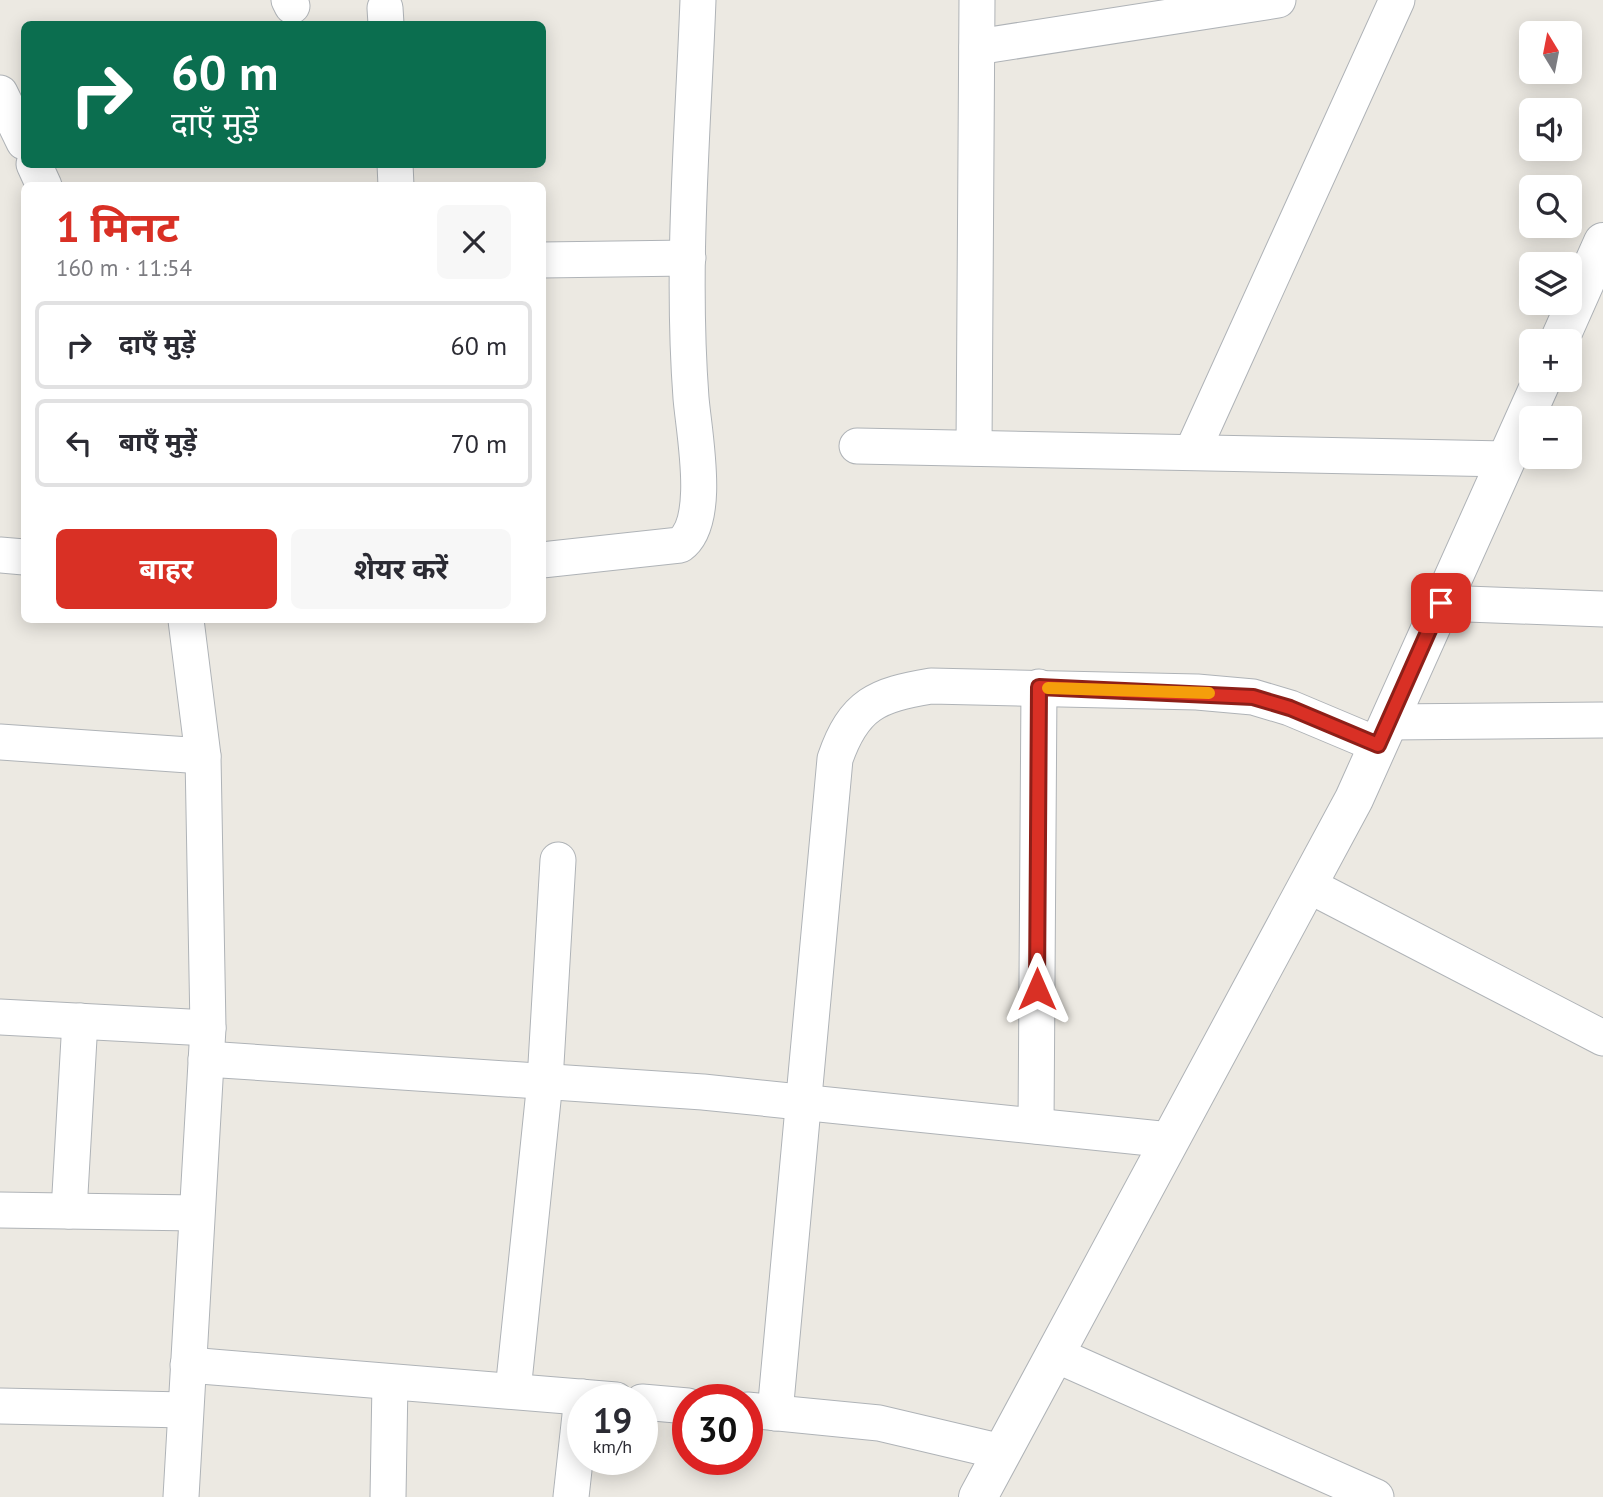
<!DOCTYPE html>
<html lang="hi">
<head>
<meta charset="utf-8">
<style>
	body { margin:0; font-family:"PT Sans","Noto Sans Devanagari",sans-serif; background:#f7f7f7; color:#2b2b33; height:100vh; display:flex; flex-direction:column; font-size:26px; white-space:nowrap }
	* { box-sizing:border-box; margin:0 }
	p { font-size:23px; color:#7c7c81 }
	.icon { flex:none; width:38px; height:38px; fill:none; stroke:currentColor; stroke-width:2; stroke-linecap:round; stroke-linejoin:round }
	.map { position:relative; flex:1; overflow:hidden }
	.details { position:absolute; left:21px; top:182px; width:525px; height:441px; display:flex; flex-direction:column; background:#fff; border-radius:10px; box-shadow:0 4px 18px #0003 }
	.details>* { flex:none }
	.hud { position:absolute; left:21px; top:21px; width:525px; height:147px; border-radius:10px; box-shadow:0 4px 18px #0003; background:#0b6e4f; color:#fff; overflow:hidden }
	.needle { width:46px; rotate:350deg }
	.tools { position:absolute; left:1519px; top:21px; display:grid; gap:14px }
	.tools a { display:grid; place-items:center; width:63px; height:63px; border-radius:10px; background:#fff; box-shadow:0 4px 18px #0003; font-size:35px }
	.speed { position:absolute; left:567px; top:1384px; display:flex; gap:14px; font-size:35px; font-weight:700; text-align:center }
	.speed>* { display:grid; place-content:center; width:91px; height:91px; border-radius:50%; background:#fff; box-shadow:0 4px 18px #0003; line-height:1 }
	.speed small { font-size:18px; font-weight:400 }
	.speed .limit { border:10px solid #d22; background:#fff; color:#111 }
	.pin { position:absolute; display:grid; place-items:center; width:60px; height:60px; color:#fff; margin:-30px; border-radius:14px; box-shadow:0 4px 10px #0006 }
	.me { position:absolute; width:77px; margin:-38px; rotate:0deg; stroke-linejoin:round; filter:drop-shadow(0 0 5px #0008) }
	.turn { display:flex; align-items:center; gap:24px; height:147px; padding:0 35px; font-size:32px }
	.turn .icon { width:91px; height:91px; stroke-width:2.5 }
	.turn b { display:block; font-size:49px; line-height:60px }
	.round { display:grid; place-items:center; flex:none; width:74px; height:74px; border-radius:10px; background:#f7f7f7 }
	.summary { display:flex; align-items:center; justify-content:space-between; height:119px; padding:0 35px }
	h1 { font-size:42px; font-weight:700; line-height:52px; color:#d93025 }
	.primary-button { display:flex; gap:14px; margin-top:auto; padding:14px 35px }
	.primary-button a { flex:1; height:80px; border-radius:10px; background:#d93025; color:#fff; font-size:28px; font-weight:700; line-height:80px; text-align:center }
	.primary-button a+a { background:#f7f7f7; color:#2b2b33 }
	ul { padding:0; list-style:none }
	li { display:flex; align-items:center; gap:21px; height:88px; margin:0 14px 10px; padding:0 21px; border:4px solid #e1e1e2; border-radius:10px }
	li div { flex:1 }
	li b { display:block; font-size:26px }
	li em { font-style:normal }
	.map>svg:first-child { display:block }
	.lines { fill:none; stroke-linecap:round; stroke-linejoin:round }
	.minor-casing { stroke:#afb3b7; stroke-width:37 }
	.tertiary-casing { stroke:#afb3b7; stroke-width:40 }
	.minor { stroke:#fff; stroke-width:35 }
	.tertiary { stroke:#fff; stroke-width:38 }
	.route-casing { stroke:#8d1f18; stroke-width:18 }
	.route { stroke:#d93025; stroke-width:12 }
	.slow { stroke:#f59e0b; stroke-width:12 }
</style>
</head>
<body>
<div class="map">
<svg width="1603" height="1497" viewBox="0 0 1603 1497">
	<rect width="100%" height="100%" fill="#ece9e2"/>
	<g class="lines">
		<defs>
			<g id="minor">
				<path d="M289,0L292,6"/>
				<path d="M385,8L386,24"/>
				<path d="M977,47L1278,0"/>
				<path d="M0,93L24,142"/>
				<path d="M34,164L44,186"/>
				<path d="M395,164L396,186"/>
				<path d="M542,260L688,258"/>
				<path d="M857,446L1506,459"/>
				<path d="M974,448L977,0"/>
				<path d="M1192,452L1397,0"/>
				<path d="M0,555L24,557"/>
				<path d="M542,560L680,545C712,522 694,434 691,398C681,265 693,132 698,0"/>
				<path d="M1441,603L1603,609"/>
				<path d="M1389,722L1603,720"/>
				<path d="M0,742L203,756"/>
				<path d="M1308,885L1603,1038"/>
				<path d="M0,1017L208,1028"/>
				<path d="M206,1059L703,1092L1170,1140"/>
				<path d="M1036,1126L1039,687"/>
				<path d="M0,1210L196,1213"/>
				<path d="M69,1211L80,1021"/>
				<path d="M1054,1354L1376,1497"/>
				<path d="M188,1365L616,1400"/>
				<path d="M513,1391L545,1081L558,860"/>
				<path d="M642,1402L688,1406"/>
				<path d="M0,1406L185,1410"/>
				<path d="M747,1410L879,1423L1002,1452"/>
				<path d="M775,1413L835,759C854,704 877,695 931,686L1197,692L1253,697L1290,708L1378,745"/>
				<path d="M181,1497L208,1028L203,756L186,620"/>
				<path d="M388,1497L390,1382"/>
				<path d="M571,1497L582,1397"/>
			</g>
			<g id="tertiary">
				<path d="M1559,341L1603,242"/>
				<path d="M978,1497L1354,799L1542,380"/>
			</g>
		</defs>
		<use href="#minor" class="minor-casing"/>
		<use href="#tertiary" class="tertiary-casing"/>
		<use href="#minor" class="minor"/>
		<use href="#tertiary" class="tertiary"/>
	</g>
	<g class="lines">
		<defs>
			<path id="route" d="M1037,989L1039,687L1253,697L1290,708L1378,745L1441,603"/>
		</defs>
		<use href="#route" class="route-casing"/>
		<use href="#route" class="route"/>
		<path class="slow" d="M1048,688L1209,693"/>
	</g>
</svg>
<div class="tools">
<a><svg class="needle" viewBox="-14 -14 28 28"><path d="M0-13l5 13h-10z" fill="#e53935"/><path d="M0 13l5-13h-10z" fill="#7c7c81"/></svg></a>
<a><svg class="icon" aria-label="sound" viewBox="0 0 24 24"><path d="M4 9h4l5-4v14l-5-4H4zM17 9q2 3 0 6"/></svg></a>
<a><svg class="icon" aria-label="search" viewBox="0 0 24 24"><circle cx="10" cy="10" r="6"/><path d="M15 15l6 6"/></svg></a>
<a><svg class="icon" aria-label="layers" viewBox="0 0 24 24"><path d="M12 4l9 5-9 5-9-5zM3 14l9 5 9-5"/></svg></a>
<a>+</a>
<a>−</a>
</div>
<div class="speed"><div>19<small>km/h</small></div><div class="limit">30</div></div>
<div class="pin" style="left:1441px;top:603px;background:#d93025"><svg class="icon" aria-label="arrive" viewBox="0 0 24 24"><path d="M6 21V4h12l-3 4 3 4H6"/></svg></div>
<svg class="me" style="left:1037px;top:989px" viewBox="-20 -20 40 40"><path d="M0-17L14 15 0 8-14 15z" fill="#d93025" stroke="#fff" stroke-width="4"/></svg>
<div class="hud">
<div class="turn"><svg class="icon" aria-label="right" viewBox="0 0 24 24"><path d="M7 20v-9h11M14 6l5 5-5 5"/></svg><div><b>60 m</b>दाएँ मुड़ें</div></div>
</div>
<section class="details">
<div class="summary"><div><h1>1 मिनट</h1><p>160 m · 11:54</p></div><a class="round"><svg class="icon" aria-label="close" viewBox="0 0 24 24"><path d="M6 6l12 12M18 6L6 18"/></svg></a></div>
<ul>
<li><svg class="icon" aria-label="right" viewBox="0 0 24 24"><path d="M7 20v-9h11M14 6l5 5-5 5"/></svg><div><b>दाएँ मुड़ें</b></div><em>60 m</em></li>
<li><svg class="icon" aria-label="left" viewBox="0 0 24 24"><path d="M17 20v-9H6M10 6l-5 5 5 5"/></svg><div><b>बाएँ मुड़ें</b></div><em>70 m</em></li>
</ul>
<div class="primary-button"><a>बाहर</a><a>शेयर करें</a></div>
</section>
</div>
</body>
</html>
